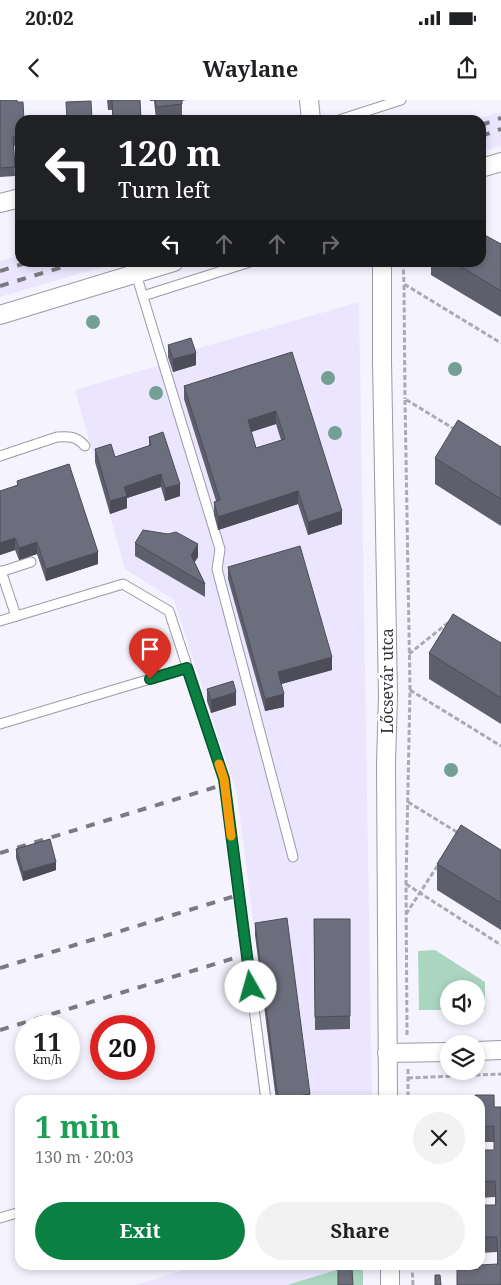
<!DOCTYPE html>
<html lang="en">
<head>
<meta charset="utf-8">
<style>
	body { margin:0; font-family:"Noto Serif",serif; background:#f2f2f2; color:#202124; height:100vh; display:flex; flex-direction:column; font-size:19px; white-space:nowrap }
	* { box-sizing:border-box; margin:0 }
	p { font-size:16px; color:#757577 }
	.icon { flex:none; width:28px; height:28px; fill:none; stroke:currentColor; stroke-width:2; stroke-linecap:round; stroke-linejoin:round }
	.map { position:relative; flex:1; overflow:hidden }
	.side { position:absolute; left:15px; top:995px; width:470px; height:175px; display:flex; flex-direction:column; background:#fff; border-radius:15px; box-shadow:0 2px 8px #0003 }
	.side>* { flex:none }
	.hud { position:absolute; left:15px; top:15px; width:471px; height:152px; border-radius:15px; box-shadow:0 2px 8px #0003; background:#202124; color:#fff; overflow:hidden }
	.fabs { position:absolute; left:440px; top:880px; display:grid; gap:10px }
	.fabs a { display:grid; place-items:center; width:45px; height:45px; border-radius:50%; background:#fff; box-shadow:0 2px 8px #0003; font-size:25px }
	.speed { position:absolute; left:15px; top:915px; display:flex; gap:10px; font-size:25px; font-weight:700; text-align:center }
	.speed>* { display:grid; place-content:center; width:65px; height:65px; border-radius:50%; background:#fff; box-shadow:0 2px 8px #0003; line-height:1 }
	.speed small { font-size:12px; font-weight:400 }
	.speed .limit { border:8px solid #d22; background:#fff; color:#111 }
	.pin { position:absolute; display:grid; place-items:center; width:42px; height:42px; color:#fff; margin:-51px -21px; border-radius:50% 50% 50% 0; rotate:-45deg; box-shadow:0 0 5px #0007 }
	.pin .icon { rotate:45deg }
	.me { position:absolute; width:55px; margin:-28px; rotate:353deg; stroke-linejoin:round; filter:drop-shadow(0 0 4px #0008) }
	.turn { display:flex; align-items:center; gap:18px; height:105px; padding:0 20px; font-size:22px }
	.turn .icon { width:65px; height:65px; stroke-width:2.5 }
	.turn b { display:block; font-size:35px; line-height:42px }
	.lanes { display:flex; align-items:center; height:48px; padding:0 20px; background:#0003; justify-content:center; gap:25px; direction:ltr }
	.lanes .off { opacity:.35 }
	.round { display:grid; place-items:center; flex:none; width:52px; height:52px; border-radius:26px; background:#f2f2f2 }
	.headline { display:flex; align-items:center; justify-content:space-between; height:85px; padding:0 20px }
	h1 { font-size:30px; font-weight:700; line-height:38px; color:#1e9e55 }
	.primary-button { display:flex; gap:10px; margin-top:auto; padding:10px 20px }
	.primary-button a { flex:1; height:58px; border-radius:30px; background:#0b8043; color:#fff; font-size:20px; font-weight:700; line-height:58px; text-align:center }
	.primary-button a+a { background:#f2f2f2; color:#202124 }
	.status { display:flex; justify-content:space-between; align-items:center; height:35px; padding:0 25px; background:#fff; direction:ltr }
	.status svg { height:14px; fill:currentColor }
	header { display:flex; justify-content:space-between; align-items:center; height:65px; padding:0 20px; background:#fff; font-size:22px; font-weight:700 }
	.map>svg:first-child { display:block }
	.built { fill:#ebe6fe }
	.green { fill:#aad6c0 }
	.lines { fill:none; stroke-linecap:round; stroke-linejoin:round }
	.service-casing { stroke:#9b98a8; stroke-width:11 }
	.minor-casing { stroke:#9b98a8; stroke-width:20 }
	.path { stroke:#abaab3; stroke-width:3; stroke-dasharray:5 2.5; stroke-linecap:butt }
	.service { stroke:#fff; stroke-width:9 }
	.minor { stroke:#fff; stroke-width:18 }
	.rail { stroke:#7b7a82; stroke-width:4; stroke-dasharray:9 9; stroke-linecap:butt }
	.tree { fill:#749f94 }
	.wall { fill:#5e5f6c; fill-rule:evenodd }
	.shaded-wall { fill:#4c4d58 }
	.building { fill:#6d6e7d; stroke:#4c4d58; fill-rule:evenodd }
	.route-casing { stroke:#07532c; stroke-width:12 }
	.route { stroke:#0b8043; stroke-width:9 }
	.slow { stroke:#f59e0b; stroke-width:9 }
	.labels { text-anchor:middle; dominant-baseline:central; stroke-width:5; stroke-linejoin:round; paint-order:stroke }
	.street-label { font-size:16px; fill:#35343b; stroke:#fff }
</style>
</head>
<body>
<div class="status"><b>20:02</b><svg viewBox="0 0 49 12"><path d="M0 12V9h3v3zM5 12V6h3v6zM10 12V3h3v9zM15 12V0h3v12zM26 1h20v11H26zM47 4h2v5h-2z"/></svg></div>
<header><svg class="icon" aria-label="back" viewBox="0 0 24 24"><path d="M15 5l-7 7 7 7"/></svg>Waylane<svg class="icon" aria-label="share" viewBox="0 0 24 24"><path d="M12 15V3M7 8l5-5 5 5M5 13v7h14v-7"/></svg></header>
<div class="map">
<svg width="501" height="1185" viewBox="0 0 501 1185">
	<rect width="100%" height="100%" fill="#f5f3fd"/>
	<g class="built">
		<path d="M501,12V46L481,52V20H473Z"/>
		<path d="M20,155V162L115,163L0,197V161Z"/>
		<path d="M359,202L372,1000H276L237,694L174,500L125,469L75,290L170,262L168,257Z"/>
		<path d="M202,1165H353L287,1185H135Z"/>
	</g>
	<g class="green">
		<path d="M435,850L485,882V909L476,910V889H449V910H419L418,851Z"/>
		<path d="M353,1165H363V1185H287Z"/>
	</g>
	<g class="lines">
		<defs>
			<g id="service">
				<path d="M339,20L401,0"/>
				<path d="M136,174L220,449L217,469L293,757"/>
				<path d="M143,196L250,162"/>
				<path d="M0,356L57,337C69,336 76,336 85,346"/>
				<path d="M1,471L16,516"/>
				<path d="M0,472L31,462"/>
				<path d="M0,521L123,484L169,511L224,679L266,1000"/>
				<path d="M0,624L187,568"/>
				<path d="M0,1118L20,1112"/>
			</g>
			<g id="minor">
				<path d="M309,0L311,20"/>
				<path d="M481,68L501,62"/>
				<path d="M0,103L20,98"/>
				<path d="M382,162V261L388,596L386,663L388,1000"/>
				<path d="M0,215L174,162"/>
				<path d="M476,951L501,950"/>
				<path d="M387,953L449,952"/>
				<path d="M390,1165V1185"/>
			</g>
		</defs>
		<use href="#service" class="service-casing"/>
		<use href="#minor" class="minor-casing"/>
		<g class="path">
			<path d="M403,162L404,184L501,243"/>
			<path d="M404,185L405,299"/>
			<path d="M409,554L449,522"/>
			<path d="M410,590L501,646"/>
			<path d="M408,702L460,734"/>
			<path d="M406,784L501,845"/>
			<path d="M406,814L438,765"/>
			<path d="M407,935L406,784L410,590L405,299L456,330"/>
			<path d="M408,969V1000"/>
			<path d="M408,978L501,974"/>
			<path d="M412,1165L413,1185"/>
		</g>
		<use href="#service" class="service"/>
		<use href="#minor" class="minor"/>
		<g class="rail">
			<path d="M481,25L501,18"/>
			<path d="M481,36L501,29"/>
			<path d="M0,171L29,162"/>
			<path d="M0,186L79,162"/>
			<path d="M0,753L219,686"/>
			<path d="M0,868L235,796"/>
			<path d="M0,930L241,856"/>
		</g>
	</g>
	<g class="tree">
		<circle cx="93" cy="222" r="7"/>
		<circle cx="455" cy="269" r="7"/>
		<circle cx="328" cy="278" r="7"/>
		<circle cx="156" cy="293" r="7"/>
		<circle cx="335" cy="333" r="7"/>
		<circle cx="451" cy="670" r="7"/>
	</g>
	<g class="wall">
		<path d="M0,0L20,20V45L14,46L15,76L0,77Z"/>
		<path d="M107,0H140L141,20H113L112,10H108Z"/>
		<path d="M150,0H186L182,1V17L156,20L154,1H150Z"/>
		<path d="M501,144V217L431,175V162H481Z"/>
		<path d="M168,245L196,265L173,272L168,257Z"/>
		<path d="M292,252L342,424L308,435L298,404L218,430L214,415V402L216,401L184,299V286ZM276,324L281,340L256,348L251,332Z"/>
		<path d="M149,337L180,396L165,401L161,387L127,398V408L110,414L95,362V349L115,357L149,346Z"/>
		<path d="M501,347V426L435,384V358Z"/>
		<path d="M17,381L98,464L46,481L37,454L19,460L15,450L0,455L17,385Z"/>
		<path d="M135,443L198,457L194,462L205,484V497L135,456Z"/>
		<path d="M228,467L332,570L281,584L284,607L265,611L228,479Z"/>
		<path d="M501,543V624L429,579V553Z"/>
		<path d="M207,589L236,605L211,613L207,601Z"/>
		<path d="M16,749L56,770L23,781L16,758Z"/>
		<path d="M501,750V830L437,790V764Z"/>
		<path d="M314,819H350V929L315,930Z"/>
		<path d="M255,823L310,994V1000H276L255,835Z"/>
		<path d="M494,995L501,1185H457V1170L479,1169L497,1164V1152L480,1153V1105H495V1097L480,1098V1050H494V1042H480V1000L475,999Z"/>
	</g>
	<g class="shaded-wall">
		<path d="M196,253V265L173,272V259Z"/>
		<path d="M276,311V324L248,333V320Z"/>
		<path d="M161,374V387L127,398V408L110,414V401L124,387Z"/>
		<path d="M180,384V396L165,401V388Z"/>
		<path d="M298,391V404L218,430V417Z"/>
		<path d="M342,411V424L308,435V422Z"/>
		<path d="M15,438V450L0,455V443Z"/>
		<path d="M37,442V454L19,460V448Z"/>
		<path d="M198,444V457L191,468V455Z"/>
		<path d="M98,452V464L46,481V469Z"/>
		<path d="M332,557V570L278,585V572Z"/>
		<path d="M236,592V605L211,613V600Z"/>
		<path d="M284,594V607L265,611V599Z"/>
		<path d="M56,762V770L23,781V772Z"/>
	</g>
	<g class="building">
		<path d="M0,0H17V2H23L24,20L46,18V20H20V37H13L15,67L0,68Z"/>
		<path d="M112,0H140L141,19L113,20Z"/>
		<path d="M155,0H182V4L156,7Z"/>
		<path d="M91,1L92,20H67L66,2Z"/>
		<path d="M481,133L501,144V191L454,162H481Z"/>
		<path d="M191,238L196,253L173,259L168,245Z"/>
		<path d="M292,252L342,411L308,422L298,391L218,417L214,402L220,400L184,286ZM276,311L285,339L256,348L248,320Z"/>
		<path d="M458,320L501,347V399L435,358Z"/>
		<path d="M163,332L180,384L165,388L161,374L124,387L127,396L110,401L95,349L111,344L115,357L151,345L149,337Z"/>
		<path d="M69,364L98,452L46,469L37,442L19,448L15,438L0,443V391L18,385L17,381Z"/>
		<path d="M143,430L168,434L176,432L198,444L191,455L205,484L135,443Z"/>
		<path d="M300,446L332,557L278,572L284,594L265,599L228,467Z"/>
		<path d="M453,514L501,543V598L429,553Z"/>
		<path d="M233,581L236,592L211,600L207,589Z"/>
		<path d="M461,725L501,750V803L437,764Z"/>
		<path d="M50,739L56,762L23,772L16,749Z"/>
		<path d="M287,818L310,994L278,999L255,823Z"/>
		<path d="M314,819H350V916L315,917Z"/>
		<path d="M475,995H494V1007H501V1185H457V1170L479,1169V1165L498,1164L497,1137H480V1105H496L495,1081L480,1082V1050H494V1026L480,1027V1000H458L476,999Z"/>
		<path d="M338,1169H352L353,1185H338Z"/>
		<path d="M435,1175H440L441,1185H435Z"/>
	</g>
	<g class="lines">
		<defs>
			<path id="route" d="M150,579L187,568L224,679L251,887"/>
		</defs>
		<use href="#route" class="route-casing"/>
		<use href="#route" class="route"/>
		<path class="slow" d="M219,664L224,679L231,736"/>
	</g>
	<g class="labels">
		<g class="street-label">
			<text transform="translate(387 581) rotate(-90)">Lőcsevár utca</text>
		</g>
	</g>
</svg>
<div class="fabs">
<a><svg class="icon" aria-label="sound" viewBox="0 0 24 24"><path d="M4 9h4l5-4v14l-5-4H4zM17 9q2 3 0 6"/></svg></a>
<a><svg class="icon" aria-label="layers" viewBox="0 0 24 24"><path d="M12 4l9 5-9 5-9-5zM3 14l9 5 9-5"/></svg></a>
</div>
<div class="speed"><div>11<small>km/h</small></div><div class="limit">20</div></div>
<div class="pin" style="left:150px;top:579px;background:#d93025"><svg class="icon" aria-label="arrive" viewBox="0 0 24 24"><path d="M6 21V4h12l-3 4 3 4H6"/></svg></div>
<svg class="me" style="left:251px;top:887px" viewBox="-20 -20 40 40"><circle r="19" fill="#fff"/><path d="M0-13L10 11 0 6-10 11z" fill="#0b8043"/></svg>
<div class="hud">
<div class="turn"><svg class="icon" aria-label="left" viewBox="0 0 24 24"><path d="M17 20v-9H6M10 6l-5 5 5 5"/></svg><div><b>120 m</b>Turn left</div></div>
<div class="lanes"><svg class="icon" aria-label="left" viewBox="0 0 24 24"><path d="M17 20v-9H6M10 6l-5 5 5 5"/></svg><svg class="icon off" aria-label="ahead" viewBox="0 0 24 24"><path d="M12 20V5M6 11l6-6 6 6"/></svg><svg class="icon off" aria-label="ahead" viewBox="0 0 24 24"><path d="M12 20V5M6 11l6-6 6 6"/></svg><svg class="icon off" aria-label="right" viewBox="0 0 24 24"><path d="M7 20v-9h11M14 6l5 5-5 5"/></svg></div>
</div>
<section class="side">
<div class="headline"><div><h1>1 min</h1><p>130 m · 20:03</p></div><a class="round"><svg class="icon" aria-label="close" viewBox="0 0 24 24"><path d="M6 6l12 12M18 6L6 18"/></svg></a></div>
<div class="primary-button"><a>Exit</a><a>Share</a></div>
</section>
</div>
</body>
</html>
